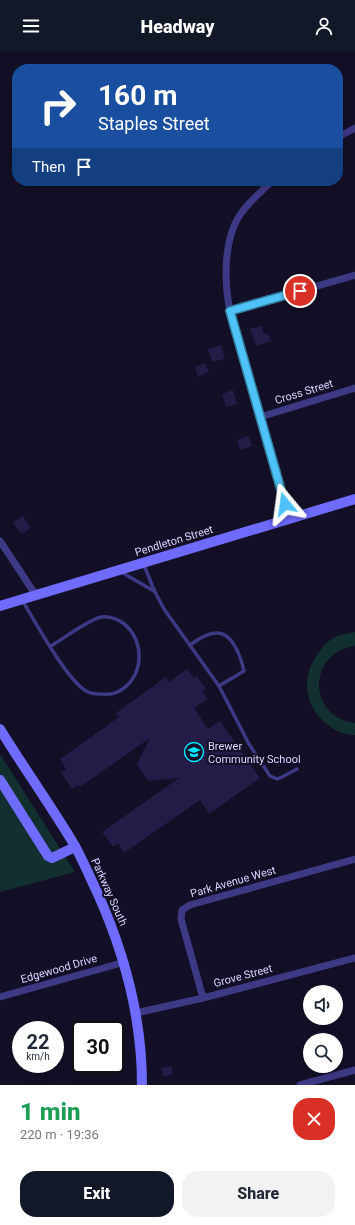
<!DOCTYPE html>
<html lang="en">
<head>
<meta charset="utf-8">
<style>
	body { margin:0; font-family:Roboto,sans-serif; background:#f2f2f3; color:#1f2937; height:100vh; display:flex; flex-direction:column; font-size:15px; white-space:nowrap }
	* { box-sizing:border-box; margin:0 }
	p { font-size:13px; color:#747a83 }
	.icon { flex:none; width:22px; height:22px; fill:none; stroke:currentColor; stroke-width:2; stroke-linecap:round; stroke-linejoin:round }
	.map { position:relative; height:1033px; overflow:hidden }
	.panel { display:flex; flex-direction:column; background:#fff; flex:1 }
	.panel>* { flex:none }
	.hud { position:absolute; left:12px; top:12px; width:331px; height:122px; border-radius:16px; box-shadow:0 2px 10px #0003; background:#1a4fa0; color:#fff; overflow:hidden }
	.tools { position:absolute; left:303px; top:933px; display:grid; gap:8px }
	.tools a { display:grid; place-items:center; width:40px; height:40px; border-radius:50%; background:#fff; box-shadow:0 2px 10px #0003; font-size:20px }
	.speed { position:absolute; left:12px; top:969px; display:flex; gap:8px; font-size:20px; font-weight:700; text-align:center }
	.speed>* { display:grid; place-content:center; width:52px; height:52px; border-radius:50%; background:#fff; box-shadow:0 2px 10px #0003; line-height:1 }
	.speed small { font-size:10px; font-weight:400 }
	.speed .limit { border:2px solid #111; border-radius:6px; background:#fff; color:#111 }
	.pin { position:absolute; display:grid; place-items:center; width:34px; height:34px; color:#fff; margin:-17px; border:2px solid #fff; border-radius:50%; box-shadow:0 1px 4px #0007 }
	.me { position:absolute; width:44px; margin:-22px; rotate:344deg; stroke-linejoin:round; filter:drop-shadow(0 0 3px #0008) }
	.turn { display:flex; align-items:center; gap:14px; height:84px; padding:0 20px; font-size:18px }
	.turn .icon { width:52px; height:52px; stroke-width:2.5 }
	.turn b { display:block; font-size:28px; line-height:34px }
	.then { display:flex; align-items:center; height:38px; padding:0 20px; background:#0003; gap:8px; font-size:15px }
	.round { display:grid; place-items:center; flex:none; width:42px; height:42px; border-radius:16px; background:#f2f2f3 }
	.summary { display:flex; align-items:center; justify-content:space-between; height:68px; padding:0 20px }
	h1 { font-size:24px; font-weight:800; line-height:30px; color:#1e9e55 }
	.primary-button { display:flex; gap:8px; margin-top:auto; padding:8px 20px }
	.primary-button a { flex:1; height:46px; border-radius:16px; background:#111827; color:#fff; font-size:16px; font-weight:800; line-height:46px; text-align:center }
	.primary-button a+a { background:#f2f2f3; color:#1f2937 }
	header { display:flex; justify-content:space-between; align-items:center; height:52px; padding:0 20px; background:#111827; color:#fff; font-size:18px; font-weight:800 }
	.map>svg:first-child { display:block }
	.green { fill:#12302f }
	.building { fill:#241b47 }
	.lines { fill:none; stroke-linecap:round; stroke-linejoin:round }
	.lane { stroke:#3d3a85; stroke-width:3.5 }
	.street { stroke:#3d3a85; stroke-width:7 }
	.secondary { stroke:#6f6bff; stroke-width:10 }
	.route-casing { stroke:#337fa1; stroke-width:10 }
	.route { stroke:#4fc3f7; stroke-width:7 }
	.labels { text-anchor:middle; dominant-baseline:central; stroke-width:4; stroke-linejoin:round; paint-order:stroke }
	.street-label { font-size:11px; fill:#d9d4ff; stroke:#130f26 }
	.poi-label { font-size:11px; fill:#d9d4ff; stroke:#130f26; text-anchor:start }
</style>
</head>
<body>
<header><svg class="icon" aria-label="menu" viewBox="0 0 24 24"><path d="M4 6h16M4 12h16M4 18h16"/></svg>Headway<svg class="icon" aria-label="person" viewBox="0 0 24 24"><circle cx="12" cy="8" r="4"/><path d="M4 21q1-7 8-7t8 7"/></svg></header>
<div class="map">
<svg width="355" height="1033" viewBox="0 0 355 1033">
	<rect width="100%" height="100%" fill="#130f26"/>
	<g class="green">
		<path d="M355,580V594C307,601 307,665 355,671V683C343,683 331,677 322,668C304,649 302,624 317,603C322,595 328,588 337,584C343,582 349,581 355,580Z"/>
		<path d="M0,702L75,820L0,840Z"/>
	</g>
	<g class="building">
		<path d="M261,274L264,282L268,281L271,289L256,294L250,277Z"/>
		<path d="M221,293L225,307L212,310L208,297Z"/>
		<path d="M205,311L209,320L198,325L195,315Z"/>
		<path d="M233,338L237,352L226,355L222,342Z"/>
		<path d="M249,384L252,394L240,398L237,388Z"/>
		<path d="M23,464L31,476L21,482L13,470Z"/>
		<path d="M187,617L194,626L197,624L206,637L202,639L208,647L194,656L208,677L220,669L260,726L209,762L200,748L124,801L118,791L113,795L102,780L179,726L148,729L137,713L150,686L80,735L78,733L72,737L61,720L66,717L60,707L119,665L116,661L166,625L169,630Z"/>
		<path d="M171,1014L173,1022L163,1025L161,1016Z"/>
	</g>
	<g class="lines">
		<g class="lane">
			<path d="M143,511L155,540L164,557L219,634L249,692L270,724L277,727L282,725L297,717"/>
			<path d="M121,520L154,539"/>
			<path d="M22,548C35,569 68,631 88,640C92,642 97,642 100,642C105,642 110,643 115,641C144,630 147,589 123,571C117,567 109,564 101,565C88,568 63,587 51,594"/>
			<path d="M190,593C197,588 207,581 216,581C233,580 241,606 244,619L219,634"/>
		</g>
		<g class="street">
			<path d="M338,85L355,76"/>
			<path d="M272,129C262,139 250,149 242,160C223,185 224,230 230,259L289,467"/>
			<path d="M230,259L355,223"/>
			<path d="M260,365L355,336"/>
			<path d="M0,489L35,542"/>
			<path d="M0,945L125,910"/>
			<path d="M203,946L181,867L182,858L190,853L355,807"/>
			<path d="M136,961L203,946L355,906"/>
			<path d="M300,1033L355,1018"/>
		</g>
		<g class="secondary">
			<path d="M0,554L355,447"/>
			<path d="M0,677C24,716 51,754 75,794C83,809 90,825 97,840C125,902 142,965 142,1033"/>
			<path d="M0,728L48,804L52,806L75,795"/>
		</g>
	</g>
	<g class="lines">
		<defs>
			<path id="route" d="M285,452L230,259L300,239"/>
		</defs>
		<use href="#route" class="route-casing"/>
		<use href="#route" class="route"/>
	</g>
	<defs>
		<symbol id="school-ring" viewBox="-11 -11 22 22"><circle r="9.5" fill="#130f26" stroke="#00e5ff" stroke-width="1.5"/><path d="M0-5L7-2L0 1L-7-2ZM-4 1L0 2.5L4 1V4Q0 6-4 4Z" fill="#00e5ff"/></symbol>
	</defs>
	<g fill-rule="evenodd">
		<use href="#school-ring" x="183" y="689" width="22" height="22"/>
	</g>
	<g class="labels">
		<g class="street-label">
			<text transform="translate(304 340) rotate(-17)">Cross Street</text>
			<text transform="translate(174 489) rotate(-17)">Pendleton Street</text>
			<text transform="translate(233 830) rotate(-16)">Park Avenue West</text>
			<text transform="translate(109 840) rotate(66)">Parkway South</text>
			<text transform="translate(59 917) rotate(-16)">Edgewood Drive</text>
			<text transform="translate(243 924) rotate(-15)">Grove Street</text>
		</g>
		<g class="poi-label">
			<text x="208" y="694">Brewer<tspan x="208" dy="13">Community School</tspan></text>
		</g>
	</g>
</svg>
<div class="tools">
<a><svg class="icon" aria-label="sound" viewBox="0 0 24 24"><path d="M4 9h4l5-4v14l-5-4H4zM17 9q2 3 0 6"/></svg></a>
<a><svg class="icon" aria-label="search" viewBox="0 0 24 24"><circle cx="10" cy="10" r="6"/><path d="M15 15l6 6"/></svg></a>
</div>
<div class="speed"><div>22<small>km/h</small></div><div class="limit">30</div></div>
<div class="pin" style="left:300px;top:239px;background:#d93025"><svg class="icon" aria-label="arrive" viewBox="0 0 24 24"><path d="M6 21V4h12l-3 4 3 4H6"/></svg></div>
<svg class="me" style="left:285px;top:452px" viewBox="-20 -20 40 40"><path d="M0-17L14 15 0 8-14 15z" fill="#4fc3f7" stroke="#fff" stroke-width="4"/></svg>
<div class="hud">
<div class="turn"><svg class="icon" aria-label="right" viewBox="0 0 24 24"><path d="M7 20v-9h11M14 6l5 5-5 5"/></svg><div><b>160 m</b>Staples Street</div></div>
<div class="then">Then<svg class="icon" aria-label="arrive" viewBox="0 0 24 24"><path d="M6 21V4h12l-3 4 3 4H6"/></svg></div>
</div>
</div>
<section class="panel">
<div class="summary"><div><h1>1 min</h1><p>220 m · 19:36</p></div><a class="round" style="background:#d93025;color:#fff"><svg class="icon" aria-label="close" viewBox="0 0 24 24"><path d="M6 6l12 12M18 6L6 18"/></svg></a></div>
<div class="primary-button"><a>Exit</a><a>Share</a></div>
</section>
</body>
</html>
